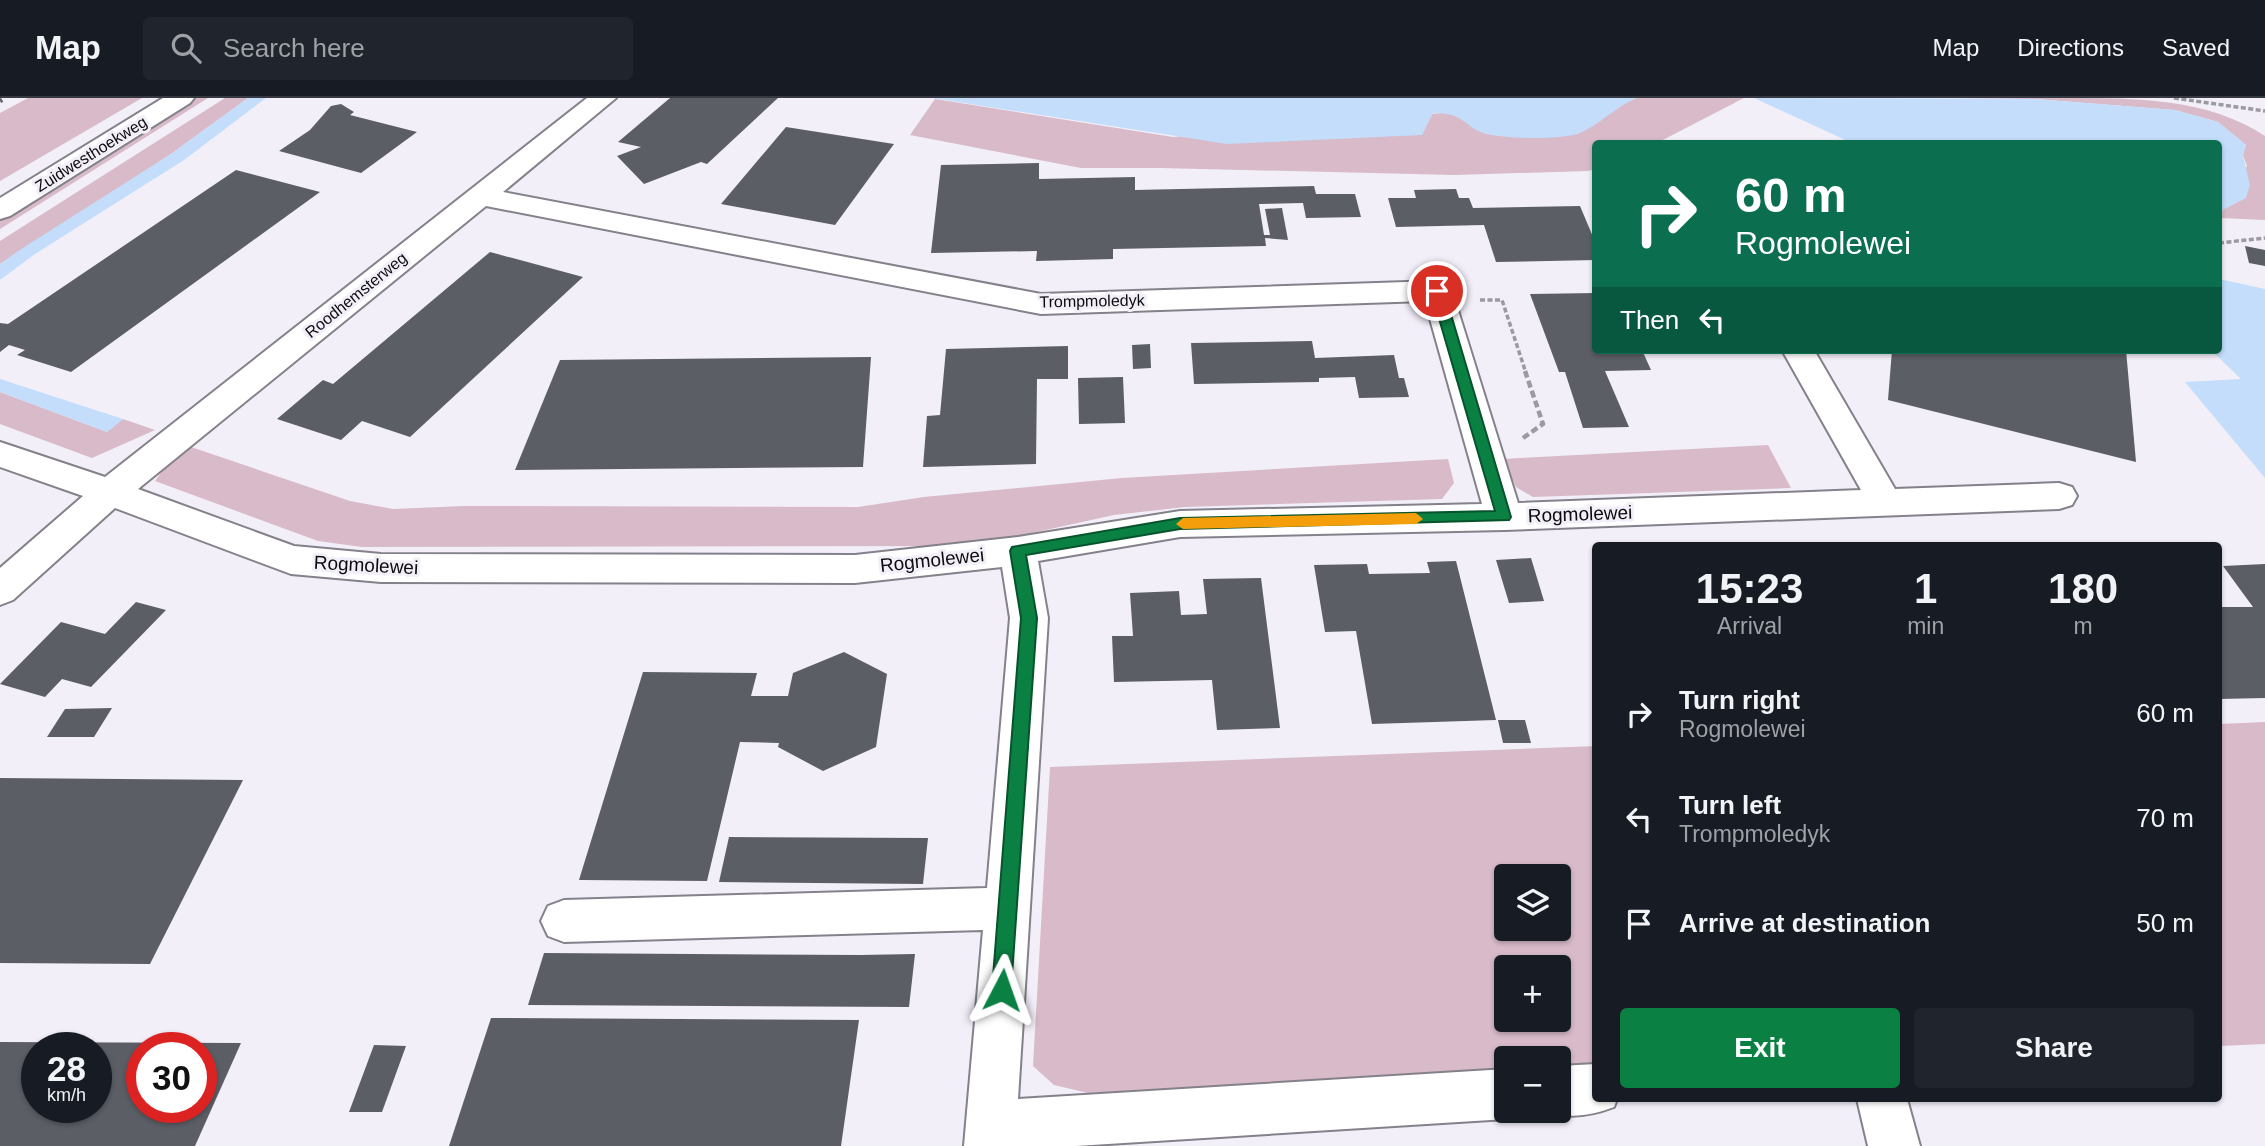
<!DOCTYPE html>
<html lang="en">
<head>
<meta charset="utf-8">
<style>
	body { margin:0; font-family:Arial,sans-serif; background:#20242c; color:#f1f3f6; height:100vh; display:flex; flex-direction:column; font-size:26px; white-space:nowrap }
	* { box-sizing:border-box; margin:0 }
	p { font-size:23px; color:#9ea1a6 }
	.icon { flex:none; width:38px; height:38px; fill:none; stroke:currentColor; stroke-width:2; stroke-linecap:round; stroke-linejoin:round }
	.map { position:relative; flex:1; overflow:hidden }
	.panel { position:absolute; left:1592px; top:444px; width:630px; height:560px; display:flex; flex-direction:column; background:#171b24; border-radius:7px; box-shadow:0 2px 5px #0004 }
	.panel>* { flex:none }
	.guide { position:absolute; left:1592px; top:42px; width:630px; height:214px; border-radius:7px; box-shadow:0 2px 5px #0004; background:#0b6e4f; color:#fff; overflow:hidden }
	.controls { position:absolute; left:1494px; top:766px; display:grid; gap:14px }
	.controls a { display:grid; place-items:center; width:77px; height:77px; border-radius:7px; background:#171b24; box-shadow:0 2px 5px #0004; font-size:35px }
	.speed { position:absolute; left:21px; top:934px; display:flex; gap:14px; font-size:35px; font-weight:700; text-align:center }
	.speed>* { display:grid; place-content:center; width:91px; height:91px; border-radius:50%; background:#171b24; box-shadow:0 2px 5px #0004; line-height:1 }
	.speed small { font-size:18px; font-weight:400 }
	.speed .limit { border:10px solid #d22; background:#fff; color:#111 }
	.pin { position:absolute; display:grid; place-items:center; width:60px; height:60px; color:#fff; margin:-30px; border:4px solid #fff; border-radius:50%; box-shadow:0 2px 7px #0007 }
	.me { position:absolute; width:77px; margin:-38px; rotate:4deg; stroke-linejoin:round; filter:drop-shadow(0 0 5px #0008) }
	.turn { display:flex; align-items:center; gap:24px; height:147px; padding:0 28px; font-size:32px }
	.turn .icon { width:91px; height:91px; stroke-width:2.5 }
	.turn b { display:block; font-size:49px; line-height:60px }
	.then { display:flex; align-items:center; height:66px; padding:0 28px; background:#0003; gap:14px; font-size:26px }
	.eta { display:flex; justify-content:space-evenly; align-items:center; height:119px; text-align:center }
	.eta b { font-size:42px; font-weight:600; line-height:49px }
	.primary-button { display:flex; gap:14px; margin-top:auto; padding:14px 28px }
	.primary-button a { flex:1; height:80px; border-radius:7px; background:#0b8043; color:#fff; font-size:28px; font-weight:600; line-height:80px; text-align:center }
	.primary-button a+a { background:#20242c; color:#f1f3f6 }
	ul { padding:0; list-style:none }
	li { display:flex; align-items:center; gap:21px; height:105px; padding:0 28px }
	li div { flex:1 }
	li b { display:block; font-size:26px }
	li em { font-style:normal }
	header { display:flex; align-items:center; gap:42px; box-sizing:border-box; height:98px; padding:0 35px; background:#171b24; border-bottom:2px solid #363941 }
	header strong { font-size:33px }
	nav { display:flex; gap:38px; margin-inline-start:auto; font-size:24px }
	.search { width:490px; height:63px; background:#20242c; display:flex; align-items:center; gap:18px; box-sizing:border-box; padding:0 24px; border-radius:7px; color:#9ea1a6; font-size:26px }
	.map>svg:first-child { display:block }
	.green { fill:#d8bac9; fill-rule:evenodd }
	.water { fill:#c3ddfa }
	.building { fill:#5c5e66; fill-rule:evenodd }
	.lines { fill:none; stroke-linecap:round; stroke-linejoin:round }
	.minor-casing { stroke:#84818a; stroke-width:4 }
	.path-far1 { stroke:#9c99a1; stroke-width:3.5; stroke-dasharray:5 2.5; stroke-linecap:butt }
	.path { stroke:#9c99a1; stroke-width:4.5; stroke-dasharray:7 3.5; stroke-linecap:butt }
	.minor { fill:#fff; fill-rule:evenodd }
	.rail { stroke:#656369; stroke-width:4.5; stroke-dasharray:2.5 5; stroke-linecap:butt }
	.route { fill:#0b8043; stroke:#07532c; stroke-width:2 }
	.slow { fill:#f59e0b }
	.labels { text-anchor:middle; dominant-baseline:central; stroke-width:6; stroke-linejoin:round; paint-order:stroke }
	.far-street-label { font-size:16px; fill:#0c0b0e; stroke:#f2eff9 }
	.street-label { font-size:19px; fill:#0c0b0e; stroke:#f2eff9 }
</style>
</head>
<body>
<header>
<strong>Map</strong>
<div class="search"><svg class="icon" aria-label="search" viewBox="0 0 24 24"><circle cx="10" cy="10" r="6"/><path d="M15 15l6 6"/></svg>Search here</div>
<nav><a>Map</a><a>Directions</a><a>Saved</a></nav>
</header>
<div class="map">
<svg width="2265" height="1048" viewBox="0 0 2265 1048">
	<rect width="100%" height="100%" fill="#f2eff9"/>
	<g class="green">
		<path d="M28,0H142L0,83V15Z"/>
		<path d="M192,0H208L0,131V117Z"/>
		<path d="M225,0H248L171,56L0,166V143Z"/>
		<path d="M1636,0H1744L1657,45L1596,46V71L1588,73L1454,77L1161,70H1081L910,37L935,1L1173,39L1453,14L1486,36L1598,24L1619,8Z"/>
		<path d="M1949,0C1989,0 2028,0 2068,0C2135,0 2208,0 2265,38V122L2219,120V114L2222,113L2247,68L2243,57L2246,47L2218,24L2175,12L2035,1Z"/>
		<path d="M0,294L107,334L123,321L155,332L92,360L0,326Z"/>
		<path d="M1768,347L1791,390L1533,399L1516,389L1502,361Z"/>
		<path d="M188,348L350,403L393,411L464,408L858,409L924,399L1122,380L1448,361L1454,385L1442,401L1185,409L1114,417L972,448L362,449L318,443L155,383L168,365Z"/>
		<path d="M2265,624V946L2219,948V626Z"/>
		<path d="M1596,648V968L1559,970V961H1507V973L1088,995L1054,987L1033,968L1050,669ZM1507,779H1559V831H1507ZM1507,870H1559V922H1507Z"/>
	</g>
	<g class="water">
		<path d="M248,0H266L184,62L35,156L0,182V166L18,153L171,56Z"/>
		<path d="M932,0H1636C1616,9 1600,26 1580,35C1564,42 1505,41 1487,36C1464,30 1465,14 1433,15L1422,37L1227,46Z"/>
		<path d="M1754,0L2035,1L2175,12L2218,24L2246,47L2243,57L2250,87L2246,100L2219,114V46L1852,45Z"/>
		<path d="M2219,181L2265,191V380L2185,284L2241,281L2211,252H2219Z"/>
		<path d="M0,281L123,321L107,334L0,294Z"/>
	</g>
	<g class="building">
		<path d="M670,0H778L707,66L701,64L644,86L617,58L641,49L618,44Z"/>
		<path d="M341,6L354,14L350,17L417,34L361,75L279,53L310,32L331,8Z"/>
		<path d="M786,29L894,46L835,127L721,106Z"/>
		<path d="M1039,65V81L1135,79V92L1314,88L1316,96H1355L1361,119L1306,120L1303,105L1259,106L1264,137H1270L1265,111L1282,110L1288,142L1265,140L1266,148L1113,151V161L1036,163L1037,153L931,155L941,67Z"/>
		<path d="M236,72L320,94L71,274L17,257L25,252L9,247L0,254V225L8,226Z"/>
		<path d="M1456,91L1459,100H1469L1473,110L1580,108L1596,146V162L1496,164L1484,127L1396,129L1388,100H1416L1414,92Z"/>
		<path d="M2245,148L2265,152V168L2249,165Z"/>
		<path d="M490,154L583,179L410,339L362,323L341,342L277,321L323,282L333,286Z"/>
		<path d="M1596,195V252H1642L1651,272L1605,273L1629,329L1583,330L1565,274H1559L1530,196Z"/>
		<path d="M1312,243L1315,260L1394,257L1399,280H1404L1409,299L1359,300L1355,279L1319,280V284L1194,286L1191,245Z"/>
		<path d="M1150,246L1151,270L1133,271L1132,247Z"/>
		<path d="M1068,248V281H1037L1036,366L923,369L927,318L940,317L946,251Z"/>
		<path d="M1892,252H2126L2136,364L1888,302Z"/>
		<path d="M871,259L863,369L515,372L560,262Z"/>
		<path d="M1123,279L1125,325L1079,326L1078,280Z"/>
		<path d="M1531,460L1544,503L1509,505L1496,462Z"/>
		<path d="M1456,463L1496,622L1372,626L1356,533L1325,534L1314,467L1367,466L1369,476L1430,475L1427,464Z"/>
		<path d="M2265,466V600L2219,601V509H2253L2223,468Z"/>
		<path d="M1261,480L1280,630L1217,632L1212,582L1114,584L1112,538H1133L1130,495L1179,493L1181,517L1207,516L1203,481Z"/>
		<path d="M136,504L166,512L91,589L62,581L45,599L0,586L61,524L105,536Z"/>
		<path d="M844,554L887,576L876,649L823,673L778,649L779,645L740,644L707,783L579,782L643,574L757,575L751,598H788L793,575Z"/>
		<path d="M112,610L94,639H47L65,611Z"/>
		<path d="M1498,622H1525L1531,645H1503Z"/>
		<path d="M0,680L243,682L150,866L0,865Z"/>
		<path d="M729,739L928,740L923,786L719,784Z"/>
		<path d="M544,855L861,857L915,856L909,909L528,907Z"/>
		<path d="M491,920L859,922L841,1048H449Z"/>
		<path d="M0,944L241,945L195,1048H0ZM37,950H96V1010H37ZM142,950H201V1010H142Z"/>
		<path d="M374,947L406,948L382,1014H349Z"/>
	</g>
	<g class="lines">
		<defs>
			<g id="minor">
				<path d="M163,0H194L190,5L10,118L0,121V100Z"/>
				<path d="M587,0H616L503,94L1041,196L1437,183L1448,186L1452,193L1518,405L1861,392L1782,252H1814L1895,391L2059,385L2072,389L2077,398L2072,407L2059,411L1504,432L1180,439L1038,463L1048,520L1018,1001L1507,971V1013H1525L1507,1021L1076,1048H964L983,832L564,844L548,838L541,823L548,808L564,802L987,790L1010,520L1002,469L855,485L381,484L291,476L115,410L13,502L0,507V470L83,398L0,369V344L105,379ZM486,108L1041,216L1425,203L1482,406L1180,413L1018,439L855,457L381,456L294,448L138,391Z"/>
				<path d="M1596,966V1001H1617L1614,1009C1593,1017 1569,1022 1548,1013H1559V968Z"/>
				<path d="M1857,1001H1907L1920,1048H1868Z"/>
			</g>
		</defs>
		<use href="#minor" class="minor-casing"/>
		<g class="path-far1">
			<path d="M2174,0L2265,13"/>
			<path d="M2219,145L2265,140"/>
			<path d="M1480,202H1502L1526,275"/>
		</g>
		<path class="path" d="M1523,340L1543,326L1525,273"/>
		<use href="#minor" class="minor"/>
		<path class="rail" d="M0,3L5,0"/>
	</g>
	<path class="route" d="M1437,189L1444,193L1511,419L1509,422L1180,431L1026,457L1037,520L1011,892L1008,899L1002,901L995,899L992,892L1021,520L1010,453L1012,449L1180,420L1495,413L1431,193Z"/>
	<path class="slow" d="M1416,415L1423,421L1416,426L1183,431L1176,426L1183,420Z"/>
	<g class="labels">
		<g class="far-street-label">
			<text transform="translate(91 56) rotate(-32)">Zuidwesthoekweg</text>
			<text transform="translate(356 197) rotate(-39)">Roodhemsterweg</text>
			<text transform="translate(1092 203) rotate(-1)">Trompmoledyk</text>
		</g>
		<g class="street-label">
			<text transform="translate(1580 416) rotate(-2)">Rogmolewei</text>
			<text transform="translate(932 462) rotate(-6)">Rogmolewei</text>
			<text transform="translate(366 467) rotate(3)">Rogmolewei</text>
		</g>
	</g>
</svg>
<div class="controls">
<a><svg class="icon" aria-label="layers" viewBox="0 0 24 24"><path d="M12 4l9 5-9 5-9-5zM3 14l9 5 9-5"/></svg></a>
<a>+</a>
<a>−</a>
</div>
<div class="speed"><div>28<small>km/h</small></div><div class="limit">30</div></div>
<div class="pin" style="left:1437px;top:193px;background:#d93025"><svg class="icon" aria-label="arrive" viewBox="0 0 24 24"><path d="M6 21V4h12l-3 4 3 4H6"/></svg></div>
<svg class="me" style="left:1002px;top:892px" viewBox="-20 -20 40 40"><path d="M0-17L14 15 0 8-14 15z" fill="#0b8043" stroke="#fff" stroke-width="4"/></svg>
<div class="guide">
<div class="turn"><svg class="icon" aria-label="right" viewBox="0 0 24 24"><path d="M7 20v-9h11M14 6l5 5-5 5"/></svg><div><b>60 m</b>Rogmolewei</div></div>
<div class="then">Then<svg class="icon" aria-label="left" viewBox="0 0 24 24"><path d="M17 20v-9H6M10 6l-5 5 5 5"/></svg></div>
</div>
<section class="panel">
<div class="eta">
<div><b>15:23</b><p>Arrival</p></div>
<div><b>1</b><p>min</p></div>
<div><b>180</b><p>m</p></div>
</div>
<ul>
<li><svg class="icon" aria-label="right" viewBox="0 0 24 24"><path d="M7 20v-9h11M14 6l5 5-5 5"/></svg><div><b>Turn right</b><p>Rogmolewei</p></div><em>60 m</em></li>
<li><svg class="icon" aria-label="left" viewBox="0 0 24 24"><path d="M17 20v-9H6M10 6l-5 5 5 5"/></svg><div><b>Turn left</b><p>Trompmoledyk</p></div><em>70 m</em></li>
<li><svg class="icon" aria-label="arrive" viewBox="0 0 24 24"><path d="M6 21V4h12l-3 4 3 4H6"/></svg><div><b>Arrive at destination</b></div><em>50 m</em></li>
</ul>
<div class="primary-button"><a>Exit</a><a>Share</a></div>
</section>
</div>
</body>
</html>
